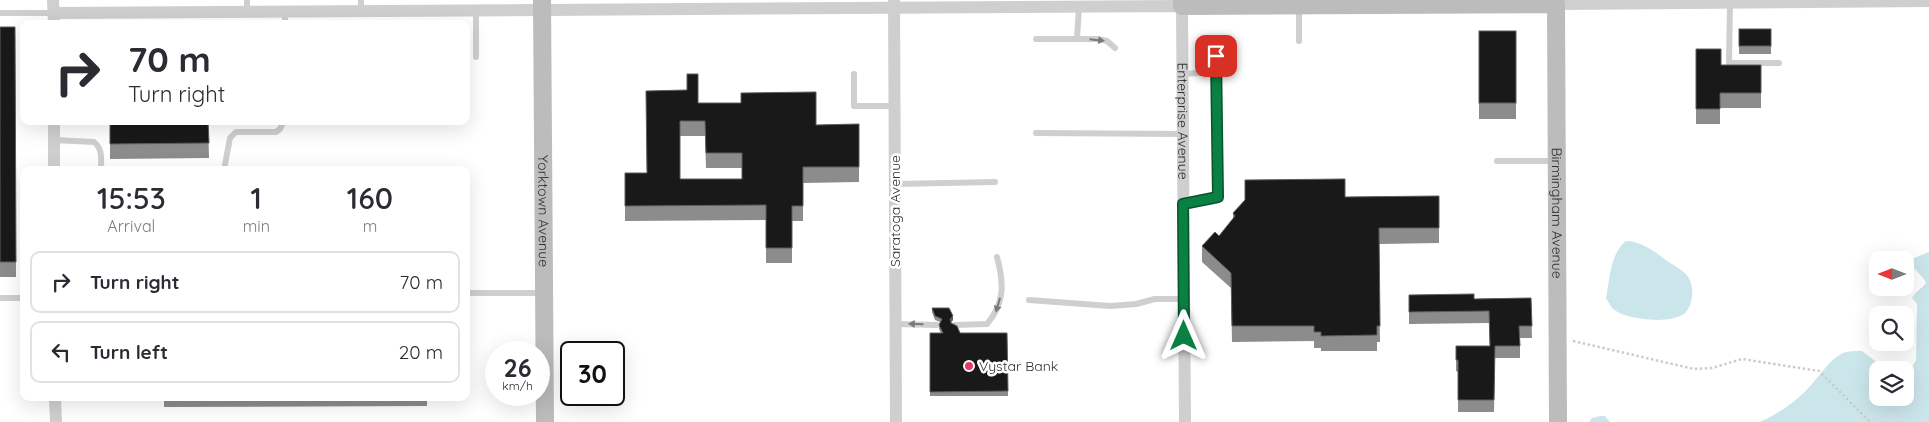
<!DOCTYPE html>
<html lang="en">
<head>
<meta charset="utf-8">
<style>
	body { margin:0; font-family:Quicksand,sans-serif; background:#f2f2f3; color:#2b2b33; height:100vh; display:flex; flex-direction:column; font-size:19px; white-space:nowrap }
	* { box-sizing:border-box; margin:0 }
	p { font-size:16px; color:#7c7c81 }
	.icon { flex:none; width:28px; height:28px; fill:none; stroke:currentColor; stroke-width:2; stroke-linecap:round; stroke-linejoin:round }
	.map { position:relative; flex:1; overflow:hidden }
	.sheet { position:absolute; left:20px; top:166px; width:450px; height:235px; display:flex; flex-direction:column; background:#fff; border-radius:10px; box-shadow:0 5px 20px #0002 }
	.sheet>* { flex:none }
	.top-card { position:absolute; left:20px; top:20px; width:450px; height:105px; border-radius:10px; box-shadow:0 5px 20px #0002; background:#fff; color:#2b2b33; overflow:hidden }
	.needle { width:32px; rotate:270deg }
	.controls { position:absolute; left:1869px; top:251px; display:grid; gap:10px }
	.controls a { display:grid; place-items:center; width:45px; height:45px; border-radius:10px; background:#fff; box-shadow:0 5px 20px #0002; font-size:25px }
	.speed { position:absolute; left:485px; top:341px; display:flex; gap:10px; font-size:25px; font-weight:700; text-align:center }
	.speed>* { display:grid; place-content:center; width:65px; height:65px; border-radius:50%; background:#fff; box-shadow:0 5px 20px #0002; line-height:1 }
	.speed small { font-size:12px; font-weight:400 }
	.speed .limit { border:2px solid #111; border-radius:8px; background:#fff; color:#111 }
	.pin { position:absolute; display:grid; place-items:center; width:42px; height:42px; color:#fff; margin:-21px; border-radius:10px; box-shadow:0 2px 8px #0006 }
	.me { position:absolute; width:55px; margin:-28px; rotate:0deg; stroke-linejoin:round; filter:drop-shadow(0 0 4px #0008) }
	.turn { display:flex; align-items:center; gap:18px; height:105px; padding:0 25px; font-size:22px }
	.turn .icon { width:65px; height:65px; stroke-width:2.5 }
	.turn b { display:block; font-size:35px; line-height:42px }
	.eta { display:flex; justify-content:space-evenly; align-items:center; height:85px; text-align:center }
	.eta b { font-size:30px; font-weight:600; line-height:35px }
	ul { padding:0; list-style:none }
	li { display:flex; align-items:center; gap:15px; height:62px; margin:0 10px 8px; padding:0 15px; border:2px solid #e1e1e2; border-radius:10px }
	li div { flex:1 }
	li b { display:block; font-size:19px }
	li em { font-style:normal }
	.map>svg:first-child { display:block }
	.water { fill:#cbe6eb }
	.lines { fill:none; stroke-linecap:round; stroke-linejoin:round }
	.path { stroke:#ccc; stroke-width:2.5; stroke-dasharray:2.5 2.5; stroke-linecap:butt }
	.service { stroke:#cfcfcf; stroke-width:6 }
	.minor { stroke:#cfcfcf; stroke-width:12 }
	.secondary { stroke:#bcbcbc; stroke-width:18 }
	.wall { fill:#8c8c8c; fill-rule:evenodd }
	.shaded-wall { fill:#5e5e5e }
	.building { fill:#191919; stroke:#5e5e5e; fill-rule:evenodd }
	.oneway { fill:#797979 }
	.route-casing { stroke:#07532c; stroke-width:12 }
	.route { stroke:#0b8043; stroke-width:9 }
	.poi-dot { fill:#e43a69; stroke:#fff; stroke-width:2 }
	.labels { text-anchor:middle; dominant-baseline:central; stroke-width:5; stroke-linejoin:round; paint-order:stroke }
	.street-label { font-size:14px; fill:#323232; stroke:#fff }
	.poi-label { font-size:14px; fill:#323232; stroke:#fff; text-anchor:start }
</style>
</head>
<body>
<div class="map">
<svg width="1929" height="422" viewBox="0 0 1929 422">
	<rect width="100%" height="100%" fill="#fff"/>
	<g class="water">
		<path d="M1626,241C1641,241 1656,252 1667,261C1673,265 1681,269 1686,274C1691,280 1693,288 1692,296C1691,302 1690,308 1685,313C1672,325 1624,320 1612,308C1610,305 1608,301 1606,298C1610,278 1610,254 1626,241Z"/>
		<path d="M1929,252V422H1759C1779,414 1798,400 1812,384C1821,374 1830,359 1843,353C1849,351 1856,351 1862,351L1875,361L1880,370H1878V398H1905V379L1916,360L1917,304L1912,298C1916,291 1921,289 1926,283C1921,273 1913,270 1909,260Z"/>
		<path d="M1600,416H1605L1610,422H1589L1592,418Z"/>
	</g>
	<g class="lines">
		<path class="path" d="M1573,341L1694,369L1712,368L1742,359L1819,371L1870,422"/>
		<g class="service">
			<path d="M247,0V12"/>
			<path d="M361,0V11"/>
			<path d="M1730,3L1729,63H1779"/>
			<path d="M1299,6V41"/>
			<path d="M476,11V57"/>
			<path d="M0,13H53"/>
			<path d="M285,24V11"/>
			<path d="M1036,39H1098L1107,41L1115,48"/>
			<path d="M1077,39L1079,7"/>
			<path d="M854,74V106H895"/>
			<path d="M1182,74L1217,72"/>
			<path d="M1036,133L1183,134"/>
			<path d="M54,140L94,142C103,149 101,160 101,170"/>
			<path d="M1497,161H1556"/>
			<path d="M224,170L230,138L236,132H276L280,129L284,121"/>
			<path d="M895,184L995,182"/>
			<path d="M1183,204L1218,197L1216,39"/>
			<path d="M466,293H543"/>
			<path d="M0,298H24"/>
			<path d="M1029,300L1110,306L1136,304L1155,299H1184"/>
			<path d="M896,324L937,325"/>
			<path d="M955,325L987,324C1005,303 1004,283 997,257"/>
		</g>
		<g class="minor">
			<path d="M53,0L54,24"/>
			<path d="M894,0L896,422"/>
			<path d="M1556,4L1929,1"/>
			<path id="s1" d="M53,13L1182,6L1185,422"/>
			<path d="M54,121V170"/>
			<path d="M55,398L56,422"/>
		</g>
		<g class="secondary">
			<path id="s2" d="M542,0L545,422"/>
			<path id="s3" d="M1182,0V6L1556,4L1558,422"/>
		</g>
	</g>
	<g class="wall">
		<path d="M0,27H15L16,277H0Z"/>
		<rect x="1739" y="29" width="32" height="25"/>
		<rect x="1479" y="31" width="37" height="88"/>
		<path d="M1696,49L1721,65H1761V108H1720V124H1696Z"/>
		<path d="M646,91L698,103L816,125L859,124V182L803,183V221H792V263H766V220L625,221V173H647ZM680,136H705L706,168H742V179H680Z"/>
		<path d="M110,121H208L209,158L110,159Z"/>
		<path d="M1439,196V243L1379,244L1380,342H1377V351H1321V348H1314V341L1232,342L1231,288L1202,262V246L1219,236L1233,219V213L1345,197Z"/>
		<path d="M1409,295L1474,299L1531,298L1532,338H1520V358H1495L1494,412H1458V372L1456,371V346H1490L1489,323L1409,324Z"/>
		<path d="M932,308L953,320L951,323L960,333H1007L1008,396H930V333H941L939,329L940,322L935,320L932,312Z"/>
		<path d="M164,398H427V406L164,407Z"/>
	</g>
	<path class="shaded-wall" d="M953,316V320L950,323V319Z"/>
	<g class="building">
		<path d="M0,27H15L16,262H0Z"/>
		<rect x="1739" y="29" width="32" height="17"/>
		<rect x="1479" y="31" width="37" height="72"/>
		<path d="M1696,49H1721V65H1761V93H1720V109H1696Z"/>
		<path d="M687,74H698V103H741V93L816,92V125L859,124V167H803V206H792V248H766V205L625,206V173H647L646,91L687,90ZM680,121H705L706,153H742V179H680Z"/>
		<path d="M110,121H208L209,143L110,144Z"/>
		<path d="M426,168V170H163V169Z"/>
		<path d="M1345,179V197L1439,196V228H1379L1380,326H1377V335L1321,336V332H1314V326H1232L1231,273L1202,246L1215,232L1219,236L1235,216L1233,213L1245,200V180Z"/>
		<path d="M1474,294V299L1531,298L1532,326H1519L1520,346H1495L1494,400H1458V360H1456V346H1490L1489,311L1409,312V295Z"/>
		<path d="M932,308H949L953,316L950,319L951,323L957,326L960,333H1007L1008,391L930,392V333H943L939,325L942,319L935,316Z"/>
	</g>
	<defs><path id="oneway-solid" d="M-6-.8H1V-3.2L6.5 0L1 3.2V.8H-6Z" transform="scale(1.25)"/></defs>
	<g class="oneway">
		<use href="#oneway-solid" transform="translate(1097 40) rotate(6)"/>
		<use href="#oneway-solid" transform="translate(998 305) rotate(106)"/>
		<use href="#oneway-solid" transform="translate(916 324) rotate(-179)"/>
	</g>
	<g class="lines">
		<defs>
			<path id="route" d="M1184,336L1183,204L1218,197L1216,56"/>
		</defs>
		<use href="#route" class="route-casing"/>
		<use href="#route" class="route"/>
	</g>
	<circle class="poi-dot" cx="969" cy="366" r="5"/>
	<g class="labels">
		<g class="street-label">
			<text stroke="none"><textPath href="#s1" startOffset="1244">Enterprise Avenue</textPath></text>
			<text stroke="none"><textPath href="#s2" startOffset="211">Yorktown Avenue</textPath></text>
			<text transform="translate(895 211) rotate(-90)">Saratoga Avenue</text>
			<text stroke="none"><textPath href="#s3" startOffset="589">Birmingham Avenue</textPath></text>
		</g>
		<g class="poi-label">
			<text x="979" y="366">Vystar Bank</text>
		</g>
	</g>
</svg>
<div class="controls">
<a><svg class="needle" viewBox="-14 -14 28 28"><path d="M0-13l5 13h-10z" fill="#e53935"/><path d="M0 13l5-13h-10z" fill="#7c7c81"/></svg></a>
<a><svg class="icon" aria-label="search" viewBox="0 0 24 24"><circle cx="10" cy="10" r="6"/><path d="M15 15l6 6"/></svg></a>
<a><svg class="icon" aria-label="layers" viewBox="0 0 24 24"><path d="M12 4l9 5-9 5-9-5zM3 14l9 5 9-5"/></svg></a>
</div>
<div class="speed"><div>26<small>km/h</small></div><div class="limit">30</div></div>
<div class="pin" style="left:1216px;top:56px;background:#d93025"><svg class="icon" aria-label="arrive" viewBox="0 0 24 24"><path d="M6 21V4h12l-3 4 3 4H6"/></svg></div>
<svg class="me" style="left:1184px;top:336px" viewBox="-20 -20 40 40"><path d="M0-17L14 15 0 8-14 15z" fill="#0b8043" stroke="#fff" stroke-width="4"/></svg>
<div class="top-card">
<div class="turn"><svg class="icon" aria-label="right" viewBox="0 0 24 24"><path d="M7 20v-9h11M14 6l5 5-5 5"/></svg><div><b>70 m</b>Turn right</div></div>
</div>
<section class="sheet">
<div class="eta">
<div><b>15:53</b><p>Arrival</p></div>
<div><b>1</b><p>min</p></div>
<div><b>160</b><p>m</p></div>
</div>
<ul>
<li><svg class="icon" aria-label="right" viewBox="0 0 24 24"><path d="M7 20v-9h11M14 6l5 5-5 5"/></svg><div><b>Turn right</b></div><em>70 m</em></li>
<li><svg class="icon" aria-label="left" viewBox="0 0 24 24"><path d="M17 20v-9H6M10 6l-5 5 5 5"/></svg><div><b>Turn left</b></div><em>20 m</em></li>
</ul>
</section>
</div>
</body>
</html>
